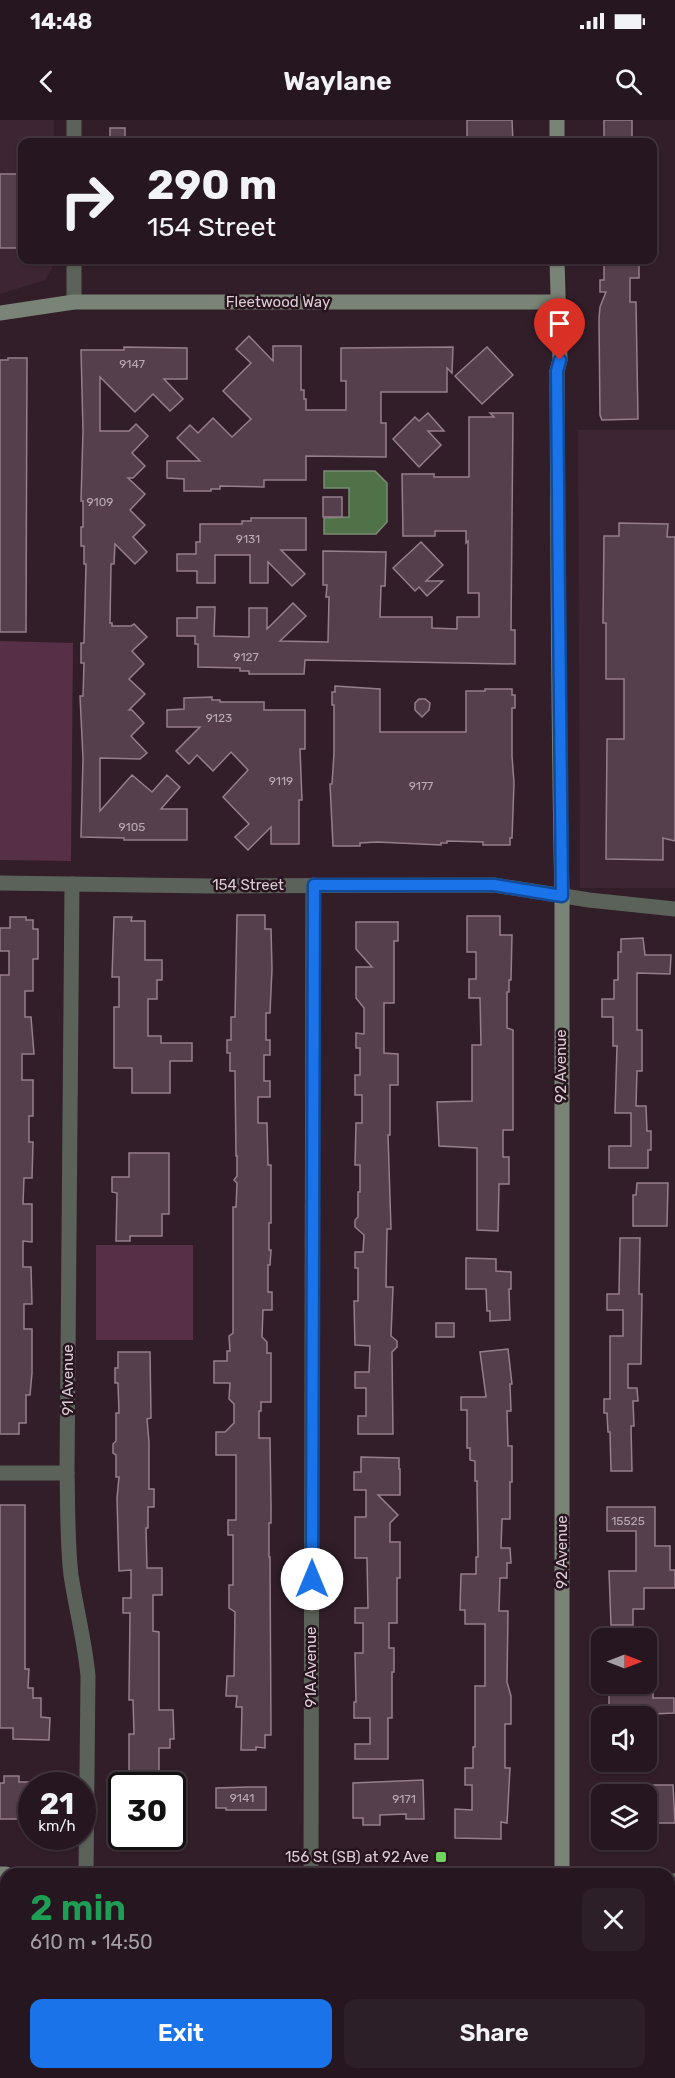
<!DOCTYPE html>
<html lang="en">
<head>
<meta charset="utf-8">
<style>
	body { margin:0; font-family:Rubik,sans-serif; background:#2d1f28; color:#f1f3f6; height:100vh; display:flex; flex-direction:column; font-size:22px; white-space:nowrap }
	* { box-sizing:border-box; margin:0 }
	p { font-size:20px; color:#a39fa4 }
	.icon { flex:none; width:33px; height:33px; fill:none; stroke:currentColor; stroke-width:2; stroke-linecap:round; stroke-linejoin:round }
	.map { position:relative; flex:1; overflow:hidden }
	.drawer { position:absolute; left:0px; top:1748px; width:675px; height:212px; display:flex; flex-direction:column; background:#25161f; border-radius:18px 18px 0 0; box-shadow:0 2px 4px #0004,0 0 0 2px #42353d }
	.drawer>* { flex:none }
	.banner { position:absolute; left:18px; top:18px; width:639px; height:126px; border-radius:12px; box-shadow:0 2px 4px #0004,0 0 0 2px #42353d; background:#25161f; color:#f1f3f6; overflow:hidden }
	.needle { width:39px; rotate:90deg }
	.tools { position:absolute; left:591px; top:1508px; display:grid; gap:12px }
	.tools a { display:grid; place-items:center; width:66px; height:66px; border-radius:12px; background:#25161f; box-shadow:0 2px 4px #0004,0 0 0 2px #42353d; font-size:30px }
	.speed { position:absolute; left:18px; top:1652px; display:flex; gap:12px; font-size:30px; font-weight:700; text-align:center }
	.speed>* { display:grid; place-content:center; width:78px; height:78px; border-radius:50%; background:#25161f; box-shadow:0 2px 4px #0004,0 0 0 2px #42353d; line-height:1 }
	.speed small { font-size:15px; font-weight:400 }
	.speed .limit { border:3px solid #111; border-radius:9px; background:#fff; color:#111 }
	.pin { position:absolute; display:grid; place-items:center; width:51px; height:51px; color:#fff; margin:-62px -26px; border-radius:50% 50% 50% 0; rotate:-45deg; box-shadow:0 0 6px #0007 }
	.pin .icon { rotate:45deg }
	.me { position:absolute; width:66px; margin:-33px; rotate:0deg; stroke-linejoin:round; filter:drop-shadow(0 0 4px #0008) }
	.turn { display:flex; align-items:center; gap:21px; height:126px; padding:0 30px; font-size:27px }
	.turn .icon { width:78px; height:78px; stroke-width:2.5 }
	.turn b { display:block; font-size:42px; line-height:51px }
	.round { display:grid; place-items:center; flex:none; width:63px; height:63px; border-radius:12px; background:#2d1f28 }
	.headline { display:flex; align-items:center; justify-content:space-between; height:102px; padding:0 30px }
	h1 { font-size:36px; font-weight:600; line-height:45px; color:#1e9e55 }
	.action { display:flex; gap:12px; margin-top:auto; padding:12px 30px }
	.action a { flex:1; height:69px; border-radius:12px; background:#1a73e8; color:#fff; font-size:24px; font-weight:600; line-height:69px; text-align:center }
	.action a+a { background:#2d1f28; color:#f1f3f6 }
	.status { display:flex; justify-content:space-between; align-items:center; height:42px; padding:0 30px; background:#25161f; direction:ltr }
	.status svg { height:16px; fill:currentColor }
	header { display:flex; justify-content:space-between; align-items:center; height:78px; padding:0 30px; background:#25161f; font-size:27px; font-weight:600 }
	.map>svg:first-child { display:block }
	.built { fill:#3e2534 }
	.green { fill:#573047 }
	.water { fill:#4f7249; stroke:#798d73; stroke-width:1.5 }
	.building { fill:#553f4c; stroke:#977e8c; stroke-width:1.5 }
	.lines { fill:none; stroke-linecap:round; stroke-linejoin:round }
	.street { stroke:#5b6259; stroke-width:15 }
	.secondary { stroke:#798477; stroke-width:15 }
	.route-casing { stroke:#114b97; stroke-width:15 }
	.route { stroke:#1a73e8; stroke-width:10 }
	.poi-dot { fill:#70d35f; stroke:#27141f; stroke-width:2 }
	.labels { text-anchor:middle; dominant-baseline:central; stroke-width:5; stroke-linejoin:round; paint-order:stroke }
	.number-label { font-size:12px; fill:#baaab2 }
	.street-label { font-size:15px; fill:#dbcdd4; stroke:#27141f }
	.poi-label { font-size:15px; fill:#dbcdd4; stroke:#27141f; text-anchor:end }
</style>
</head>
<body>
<div class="status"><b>14:48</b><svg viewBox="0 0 49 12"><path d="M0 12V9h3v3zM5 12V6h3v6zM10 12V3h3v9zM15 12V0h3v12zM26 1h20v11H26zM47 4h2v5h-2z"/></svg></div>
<header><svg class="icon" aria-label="back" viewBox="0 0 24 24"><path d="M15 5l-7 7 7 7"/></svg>Waylane<svg class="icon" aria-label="search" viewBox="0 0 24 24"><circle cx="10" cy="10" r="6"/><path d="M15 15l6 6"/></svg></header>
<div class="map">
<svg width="675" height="1958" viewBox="0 0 675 1958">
	<rect width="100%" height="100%" fill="#311e29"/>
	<g class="built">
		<path d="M0,0H54V22H22V140H52V148L45,160L0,174Z"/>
		<path d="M578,310H675V768H580Z"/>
	</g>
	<g class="green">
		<path d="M0,521L73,523L71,741L0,740Z"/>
		<rect x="96" y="1125" width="97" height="95"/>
	</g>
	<path class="water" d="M324,351H375L387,363V402L376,414H324V398L349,397V368H324Z"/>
	<g class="building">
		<path d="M467,0H512L513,22H467Z"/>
		<rect x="604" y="0" width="28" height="22"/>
		<rect x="110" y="8" width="15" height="14"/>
		<rect x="0" y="54" width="22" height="74"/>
		<path d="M604,141H639V158H630V182H636L638,299L602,300L600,295L599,199L600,187L606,172H600V160H604Z"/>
		<path d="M249,216L273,241V226H301V270H304V279H306V290H346V261H341V228L453,227L452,253L447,248V272H381V303H386V337L306,336V360H264V367L220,366V369H211V371H184V359L167,358V341H200L177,318L190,305L198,313L213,298L232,317L251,299L223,271L251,243L236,229Z"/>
		<path d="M124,227L187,228V259H164L183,279L170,291L153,274L135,292L100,257V311H129L136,304L148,316L132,333L145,346L133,358H128L145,374L130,390L145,405L133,417L147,432L135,444L115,424L114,444H111L110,503H112V506H131L134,504L147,517L132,531L144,544L129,559L145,574L129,590H132L144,603L131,616L147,633L140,639L100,638V691L132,655L152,672L167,655L180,667L161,689H187V720H124V718L81,717L83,638L80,576H83L84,543H81V523H84L86,444H84V426H81V407H83V381H81L83,311L81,230H124Z"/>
		<path d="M487,227L513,255L482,284L455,256Z"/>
		<path d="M8,238H27L26,512H0V240H8Z"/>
		<path d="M428,293L444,311H428L441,325L419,347L393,319L415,297L419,301Z"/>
		<path d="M490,293H513L511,510H515V544L305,540L304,554H249V551H240V548L198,547V524H195V516H177V498H197V487H215L214,516L249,517V488H267V509L293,483L306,496L280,521L328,522L329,477H326L327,465H323V431L386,432L385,466H381L380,497H432V508L457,509V497H479V473H468V421L466,423V411H435V416H403L402,354H434V357H469V297H494Z"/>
		<rect x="323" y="377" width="19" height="20"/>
		<path d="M251,398H306V430H281L305,454L292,466L268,442V463H250V435H215V463H197V451H177V434H196V422H200V404H242V401H251Z"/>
		<path d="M619,403L668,404L667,417H675V721L663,718V740L606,739L607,619H624V559H606V503H603L604,416H619Z"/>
		<path d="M421,422L443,445L426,461H443L427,476L419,467L415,471L393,448Z"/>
		<path d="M335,566L380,569V612H466V571H485V569H512V575H515V588H512V636L514,663L512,718H510V725H483V722L447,721V723H441V725L377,722L360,723V726H333L330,664H332L334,633V585H332V572H335Z"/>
		<path d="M212,577V580H220V582H264V590H305V629H300L302,680H299V724H271V707L248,730L235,717L249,704L223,677L248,650L231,632L213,651L197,635L189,644L176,631L200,607H167V590L184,589V578Z"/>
		<path d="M419,579H425L430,583L429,590L422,597L415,590V583Z"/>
		<path d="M237,795H265V809H271L272,849L270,893H266V920H270V935H264V961H270V977H258V1003H267L268,1045H271V1103H269V1130H271L270,1145H268V1172H272V1190H263L262,1217L267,1222V1233H271V1282H261V1291H259V1318H270L271,1385V1403H269V1437H270L271,1615H265V1628L256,1627V1630H241L242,1587H236L237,1576H226L227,1556H234L235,1492L229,1488V1465H233V1415H228V1400H236V1335H216V1312H225L234,1303V1284L229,1279L230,1263H214V1241H227V1231H230L229,1216L233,1213V1087H236L237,1063L234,1060L237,1056V1036H236L235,951H230V933H227V920H231V897H235Z"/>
		<path d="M467,796H500V815H512L511,860H509V872H507V908L513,910V1010H503V1037H509V1064H499L498,1111L477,1110V1028L439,1026L437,982L472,981V925H481L480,878H469V859H476V832H467Z"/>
		<path d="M10,797H26V800H33V809H38V839H33V871H25V897H31L34,934H22V960H33V996H29V1022H33L32,1058H24L23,1084H32V1122L23,1121V1147H31L32,1184H24V1209H32V1253L30,1275H26V1303H19V1314H0V855H9V831H0V808H10Z"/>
		<path d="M114,797H132L131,801H145V840H162V860H157V879H148V916H161V923H192V941H170V973H132V948H114V887H119V857H112Z"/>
		<path d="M356,802H398V821H394V883H384V933L398,934V965H390V1015H388L391,1109H387L386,1167H393L391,1216L397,1221V1227L392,1232L393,1314H358V1296H366V1268H355V1252H369L370,1226L355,1225L354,1181H358V1148H355V1132H363L364,1115L355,1107V1100L358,1097V1072H360V1045H355L356,1003H362V975H355V955H360V928H356V913L364,914V888L356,878V847H372L356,829Z"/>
		<path d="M643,818L645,835H671L670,854L637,853V910H642V951H637L636,986H646L647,1011H651V1030H648V1048H609V1026H631V993H615L617,926H613V897H602V879H614V860H618V832H621V819Z"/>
		<path d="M129,1033H169V1094H162V1116H130V1121H116L117,1073L112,1072V1057H129Z"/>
		<path d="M637,1063H668L667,1106H633V1075H636Z"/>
		<path d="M620,1118H640L639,1174H642L641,1244H628V1268H637L638,1281H633L634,1306H631L632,1351H611L610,1312H608L607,1293H604V1279H610V1216H623V1190H607V1174H619Z"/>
		<path d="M466,1138L496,1139V1151L511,1152V1169H509L510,1200L490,1201V1191H487L486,1169H466Z"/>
		<rect x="436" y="1203" width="18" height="14"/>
		<path d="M508,1229L512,1264H510L511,1291H507L508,1326H512V1362H510V1399H502L501,1428H510L511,1443H507V1458H500L499,1491H508L507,1562L511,1576V1604H505V1648H510L507,1703L501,1702V1719L455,1718V1689L472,1690V1665H465V1648H473V1627H475V1566H485V1504H465V1490H460L461,1454H476V1437H478L477,1361H475V1341L470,1340V1328H467V1290H461V1277H486L480,1232Z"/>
		<path d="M118,1232H150L151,1298L147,1299L149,1322V1369H154V1387H148V1408H146L147,1448H162V1475H153V1511L159,1512V1590H173L174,1619H170V1628H159V1665H129V1614H134L133,1580H129L130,1493H123V1478H131V1450L119,1451L117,1378L119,1357H116V1335L113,1333V1324L116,1321V1293H119L118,1263H115V1248H118Z"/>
		<path d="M361,1337L399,1338V1349H400V1375H378L398,1395L390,1403V1422H400V1458H397V1503H389V1528H394V1552H392V1598H388V1639H355V1624H370V1598H354V1582H356L355,1533H363V1503H355V1488H368L367,1438H355V1397H366V1370H354V1352H361Z"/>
		<path d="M0,1385H25V1549H29L28,1568H33V1578H41V1597L50,1598L49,1620L13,1619V1608H0Z"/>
		<path d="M607,1387H655V1426H670V1450H675V1468H644V1489H633V1505H611L609,1451H636V1411H607Z"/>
		<path d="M609,1563H653V1578H674V1593L609,1596Z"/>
		<path d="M4,1656H19V1662H32V1699H0V1663H4Z"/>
		<path d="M423,1660L424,1699H406V1694L380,1695V1705H363V1698H353V1663Z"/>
		<path d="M646,1665H673L675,1703H646Z"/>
		<path d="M248,1667H266V1690H226V1688H216V1668Z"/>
	</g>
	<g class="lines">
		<g class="street">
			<path d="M74,0V22"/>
			<path d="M74,140V182"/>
			<path d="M0,763L209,766L494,765L589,780L675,789"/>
			<path d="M72,764L67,1353C68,1387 67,1421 71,1455C76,1489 85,1522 88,1556L86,1754"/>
			<path d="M0,1353H67"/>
			<path d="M311,1754L313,765"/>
		</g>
		<g class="secondary">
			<path d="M557,0V22"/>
			<path d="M557,140L560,240L557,251C558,426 558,601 562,776V1754"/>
			<path d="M0,193L74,182H558"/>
			<path d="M0,1754H6"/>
			<path d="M669,1761H675"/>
			<path d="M561,1958V1953"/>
		</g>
	</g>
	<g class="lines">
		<defs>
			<path id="route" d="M312,1459L314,765H494L562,776C559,601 559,426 557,251L560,240"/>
		</defs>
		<use href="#route" class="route-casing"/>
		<use href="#route" class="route"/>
	</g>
	<rect class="poi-dot" x="435" y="1731" width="12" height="12" rx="3"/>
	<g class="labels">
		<g class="number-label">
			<text x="132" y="244">9147</text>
			<text x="100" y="382">9109</text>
			<text x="248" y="419">9131</text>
			<text x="246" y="537">9127</text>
			<text x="219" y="598">9123</text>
			<text x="281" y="661">9119</text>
			<text x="421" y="666">9177</text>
			<text x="132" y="707">9105</text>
			<text x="628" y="1401">15525</text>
			<text x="242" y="1678">9141</text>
			<text x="404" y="1679">9171</text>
		</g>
		<g class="street-label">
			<text x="278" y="182">Fleetwood Way</text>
			<text x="248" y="765">154 Street</text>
			<text transform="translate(561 946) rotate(-90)">92 Avenue</text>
			<text transform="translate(68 1260) rotate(-90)">91 Avenue</text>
			<text transform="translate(562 1432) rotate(-90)">92 Avenue</text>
			<text transform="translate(311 1547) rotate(-90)">91A Avenue</text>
		</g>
		<g class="poi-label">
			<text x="429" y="1737">156 St (SB) at 92 Ave</text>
		</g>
	</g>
</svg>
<div class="tools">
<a><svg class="needle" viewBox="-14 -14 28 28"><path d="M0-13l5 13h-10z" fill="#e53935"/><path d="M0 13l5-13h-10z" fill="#a39fa4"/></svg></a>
<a><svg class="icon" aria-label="sound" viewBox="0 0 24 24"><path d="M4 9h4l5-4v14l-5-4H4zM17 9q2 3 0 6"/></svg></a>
<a><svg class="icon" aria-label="layers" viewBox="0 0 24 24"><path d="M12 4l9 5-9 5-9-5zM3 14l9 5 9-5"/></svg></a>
</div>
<div class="speed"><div>21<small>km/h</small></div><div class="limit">30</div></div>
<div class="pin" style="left:560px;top:240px;background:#d93025"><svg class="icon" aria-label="arrive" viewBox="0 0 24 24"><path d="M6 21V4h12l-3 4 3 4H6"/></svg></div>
<svg class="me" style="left:312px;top:1459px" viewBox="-20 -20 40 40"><circle r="19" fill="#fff"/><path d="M0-13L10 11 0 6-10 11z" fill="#1a73e8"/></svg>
<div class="banner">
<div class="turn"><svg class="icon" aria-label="right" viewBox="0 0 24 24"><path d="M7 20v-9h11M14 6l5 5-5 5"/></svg><div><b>290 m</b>154 Street</div></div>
</div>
<section class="drawer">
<div class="headline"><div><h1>2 min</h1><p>610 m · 14:50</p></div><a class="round"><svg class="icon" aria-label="close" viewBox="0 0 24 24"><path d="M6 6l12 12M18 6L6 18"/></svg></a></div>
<div class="action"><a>Exit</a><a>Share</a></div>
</section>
</div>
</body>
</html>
